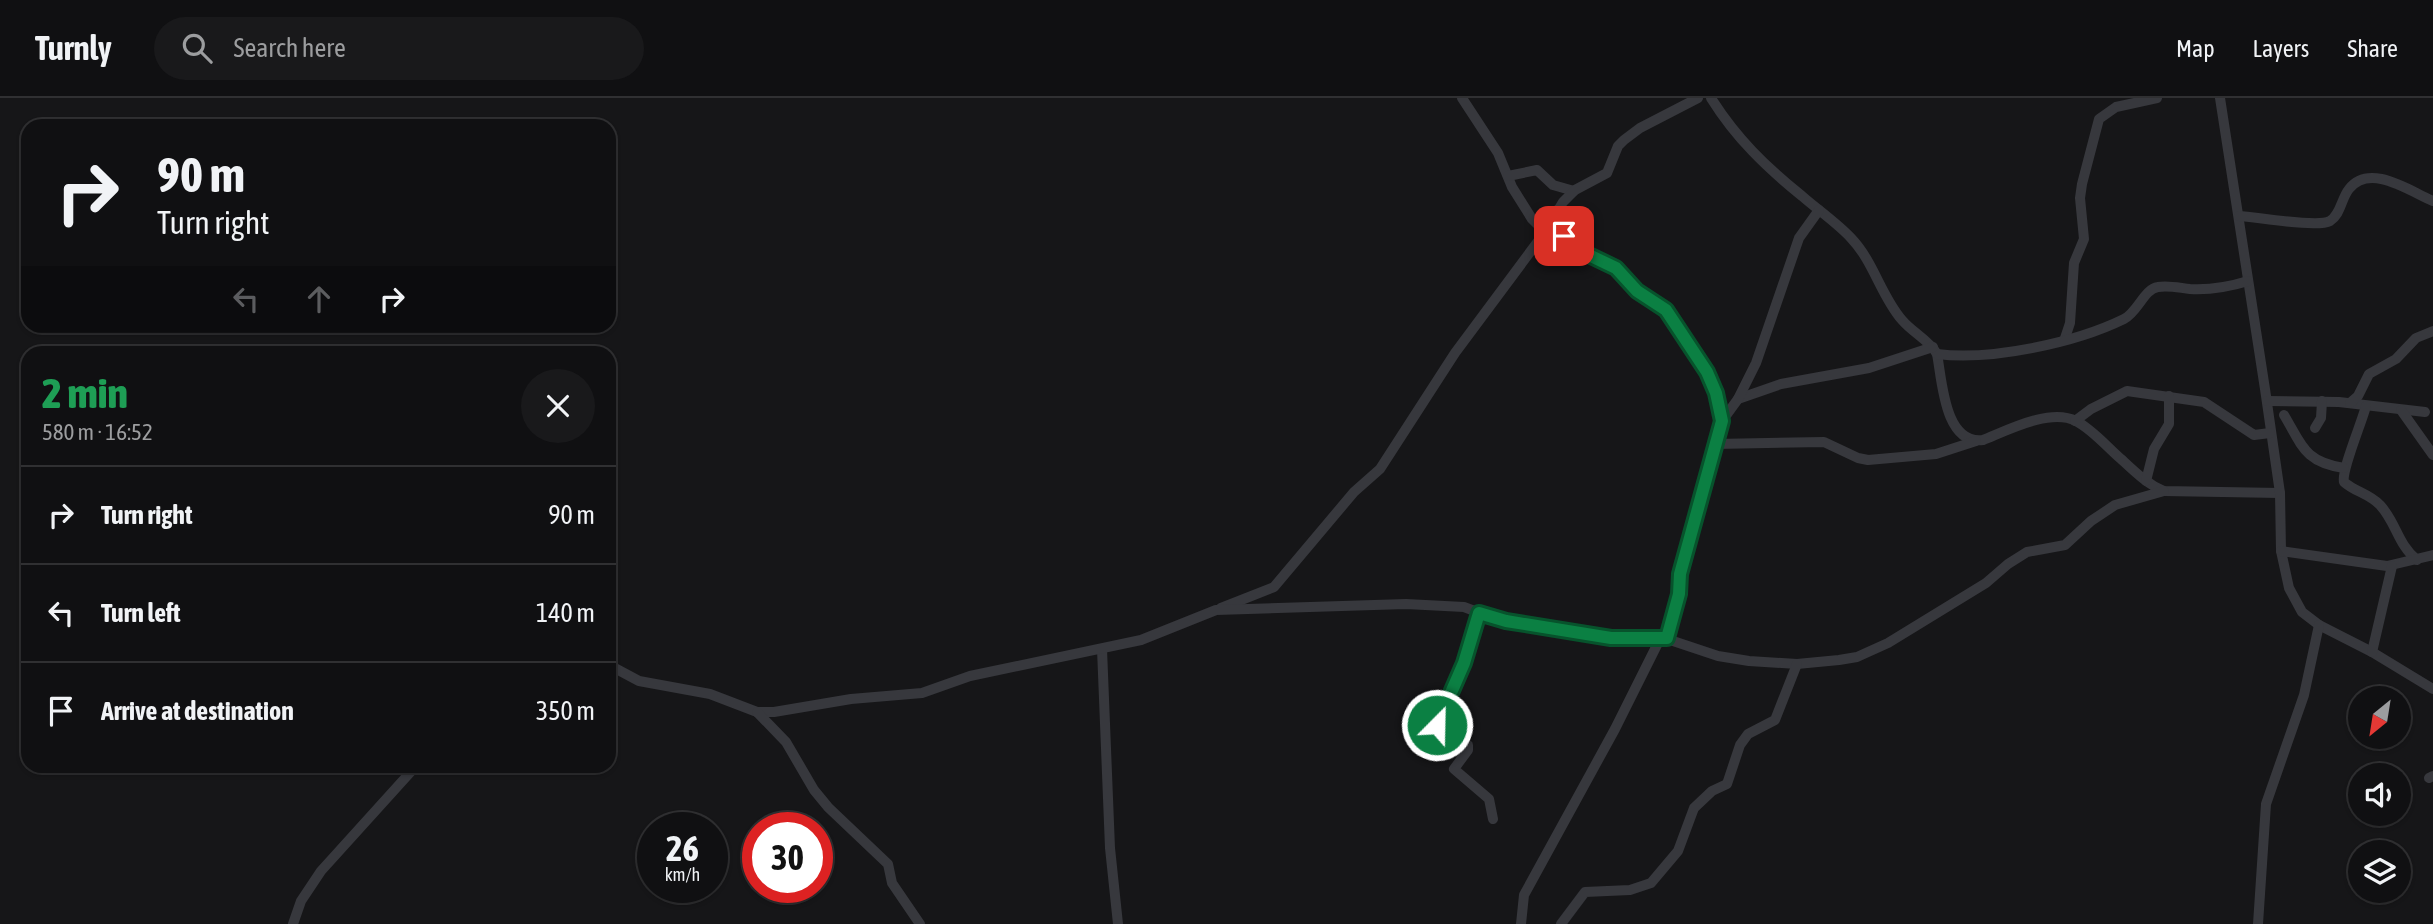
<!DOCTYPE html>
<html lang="en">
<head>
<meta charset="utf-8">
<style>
	body { margin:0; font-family:"Asap Condensed",sans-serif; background:#19191b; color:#f1f3f6; height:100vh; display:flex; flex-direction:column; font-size:26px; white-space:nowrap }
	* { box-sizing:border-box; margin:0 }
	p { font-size:23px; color:#9c9d9f }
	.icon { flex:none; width:38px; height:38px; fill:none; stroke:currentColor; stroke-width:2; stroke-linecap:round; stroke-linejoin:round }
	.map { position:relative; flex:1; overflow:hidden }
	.side { position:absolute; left:21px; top:248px; width:595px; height:427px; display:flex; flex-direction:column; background:#101012; border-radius:21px; box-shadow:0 2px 5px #0004,0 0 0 2px #303032 }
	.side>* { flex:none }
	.guide { position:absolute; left:21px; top:21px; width:595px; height:214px; border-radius:21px; box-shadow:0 2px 5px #0004,0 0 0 2px #303032; background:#101012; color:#f1f3f6; overflow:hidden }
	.needle { width:46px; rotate:210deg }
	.tools { position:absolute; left:2348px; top:588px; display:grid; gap:14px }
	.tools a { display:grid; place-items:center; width:63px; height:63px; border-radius:50%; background:#101012; box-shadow:0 2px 5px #0004,0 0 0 2px #303032; font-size:35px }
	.speed { position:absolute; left:637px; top:714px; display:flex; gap:14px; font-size:35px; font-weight:700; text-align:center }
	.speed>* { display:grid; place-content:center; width:91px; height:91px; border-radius:50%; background:#101012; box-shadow:0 2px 5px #0004,0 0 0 2px #303032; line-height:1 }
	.speed small { font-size:18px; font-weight:400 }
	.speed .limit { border:10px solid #d22; background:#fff; color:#111 }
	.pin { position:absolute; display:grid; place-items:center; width:60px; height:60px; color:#fff; margin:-30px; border-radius:14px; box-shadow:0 4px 10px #0006 }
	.me { position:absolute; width:77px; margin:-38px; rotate:23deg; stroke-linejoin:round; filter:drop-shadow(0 0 5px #0008) }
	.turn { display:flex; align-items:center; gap:24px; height:147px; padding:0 21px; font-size:32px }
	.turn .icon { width:91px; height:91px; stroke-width:2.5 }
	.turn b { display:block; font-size:49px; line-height:60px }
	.lanes { display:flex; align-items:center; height:66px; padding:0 21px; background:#0003; justify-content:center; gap:35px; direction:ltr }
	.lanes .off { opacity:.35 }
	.round { display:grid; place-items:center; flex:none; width:74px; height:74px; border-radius:37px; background:#19191b }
	.summary { display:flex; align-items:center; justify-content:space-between; height:119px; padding:0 21px }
	h1 { font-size:42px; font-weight:800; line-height:52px; color:#1e9e55 }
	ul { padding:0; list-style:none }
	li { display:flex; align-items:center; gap:21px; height:98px; padding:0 21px; border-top:2px solid #303032 }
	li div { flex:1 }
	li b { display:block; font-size:26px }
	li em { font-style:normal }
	header { display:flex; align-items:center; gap:42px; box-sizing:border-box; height:98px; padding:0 35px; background:#101012; border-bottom:2px solid #303032 }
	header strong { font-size:33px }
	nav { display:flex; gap:38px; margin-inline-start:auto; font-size:24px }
	.search { width:490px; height:63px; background:#19191b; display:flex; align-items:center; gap:18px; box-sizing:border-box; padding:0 24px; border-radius:38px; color:#9c9d9f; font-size:26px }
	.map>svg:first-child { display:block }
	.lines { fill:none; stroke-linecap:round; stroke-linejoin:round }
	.minor { stroke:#37383d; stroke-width:10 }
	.route-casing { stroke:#07532c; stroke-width:18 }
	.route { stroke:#0b8043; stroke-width:12 }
</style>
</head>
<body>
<header>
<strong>Turnly</strong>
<div class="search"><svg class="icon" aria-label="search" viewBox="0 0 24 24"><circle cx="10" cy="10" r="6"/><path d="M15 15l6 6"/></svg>Search here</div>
<nav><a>Map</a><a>Layers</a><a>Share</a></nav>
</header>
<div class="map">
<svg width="2433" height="826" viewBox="0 0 2433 826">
	<rect width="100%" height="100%" fill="#161618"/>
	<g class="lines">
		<g class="minor">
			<path d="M1462,0L1498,55L1512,89L1532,121L1545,134L1616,170L1637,193L1666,212L1707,274L1716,295L1722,323L1709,361L1706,386L1680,476L1679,496L1667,540"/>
			<path d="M1711,0C1736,40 1766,69 1802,98C1818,112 1837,125 1851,140C1874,164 1881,198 1902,222C1913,235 1929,242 1937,256C1942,281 1944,347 1983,342C2008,332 2050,310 2076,323C2093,332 2107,349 2121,361C2135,374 2147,386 2164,393L2280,395"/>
			<path d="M2220,0L2265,291L2280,395L2281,453L2289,490L2302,514L2319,527L2372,554L2433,591"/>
			<path d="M1508,78L1537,72L1553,87L1574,93"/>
			<path d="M1557,112L1566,146"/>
			<path d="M2239,118C2257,119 2317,130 2330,123C2341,116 2341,101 2349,91C2370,64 2411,94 2433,103"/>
			<path d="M2065,240L2070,225L2074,165L2084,141L2080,100L2082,86L2099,21L2116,9L2157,0"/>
			<path d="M1937,256C1990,263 2075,245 2124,221C2138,214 2144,191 2158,189C2168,187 2180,190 2190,191C2211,192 2229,189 2248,183"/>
			<path d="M1738,301L1781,286L1869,270L1933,249"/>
			<path d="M2267,303L2339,304L2425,314"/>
			<path d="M2350,305L2358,298L2369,276L2396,261L2416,240L2433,233"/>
			<path d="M2366,308C2362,324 2341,373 2344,384C2355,394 2368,395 2380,407C2396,424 2398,447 2417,462"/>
			<path d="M2401,312L2433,357"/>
			<path d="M2284,317C2302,347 2304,364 2344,370"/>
			<path d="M1722,323L1738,301L1756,265L1799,140L1819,112"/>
			<path d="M2075,323L2091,311L2127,293L2204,304L2254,337L2270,335"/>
			<path d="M2315,330L2321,320L2322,303"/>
			<path d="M1715,346L1824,344L1858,360L1868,362L1936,356L1976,343"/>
			<path d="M2146,383L2154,351L2169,326V298"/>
			<path d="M2281,453L2387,468L2433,457"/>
			<path d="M1221,510L1274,489L1354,394L1380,371L1455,255L1545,134L1563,104L1575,92L1607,75L1618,48L1624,42L1640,30L1698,0"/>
			<path d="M1480,515L1464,565L1437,627L1443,634L1468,647V652L1454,671L1489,701L1493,721"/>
			<path d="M1102,551L1110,750L1118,826"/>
			<path d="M2372,554L2392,468"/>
			<path d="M609,567L639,583L710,596L757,614H774L851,601L922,595L970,578L1141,542L1216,512L1406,506L1464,509L1493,520L1611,540L1661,539L1718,558L1749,563L1797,566L1839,562L1857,559L1888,545L1986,485L2008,466L2027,454L2065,447L2091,423L2115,407L2164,393"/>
			<path d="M757,614L786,644L814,692L828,709L888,766L892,785L920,826"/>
			<path d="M2429,680L2433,678"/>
			<path d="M293,826L301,803L321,773L416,668"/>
			<path d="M1521,826L1524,797L1615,631L1661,539"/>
			<path d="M1561,826L1585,794L1630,792L1651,785L1678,753L1694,710L1712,693L1727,686L1740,647L1748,636L1775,622L1797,566"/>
			<path d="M2258,826L2266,706L2304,597L2319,527"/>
		</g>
	</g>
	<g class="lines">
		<defs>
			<path id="route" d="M1437,627L1464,565L1479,515L1506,523L1611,540H1667L1679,496L1680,476L1722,323L1716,295L1707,274L1666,212L1637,193L1616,170L1566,146L1564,138"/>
		</defs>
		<use href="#route" class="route-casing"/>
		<use href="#route" class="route"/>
	</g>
</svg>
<div class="tools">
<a><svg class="needle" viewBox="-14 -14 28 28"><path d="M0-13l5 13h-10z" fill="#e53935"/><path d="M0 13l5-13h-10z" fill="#9c9d9f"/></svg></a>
<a><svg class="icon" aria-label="sound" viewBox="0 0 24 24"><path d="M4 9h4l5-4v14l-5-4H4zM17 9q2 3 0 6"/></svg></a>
<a><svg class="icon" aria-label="layers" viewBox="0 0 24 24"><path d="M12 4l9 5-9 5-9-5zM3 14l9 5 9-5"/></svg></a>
</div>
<div class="speed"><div>26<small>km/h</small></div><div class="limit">30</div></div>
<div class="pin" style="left:1564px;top:138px;background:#d93025"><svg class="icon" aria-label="arrive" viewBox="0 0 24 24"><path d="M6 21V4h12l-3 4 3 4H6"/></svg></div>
<svg class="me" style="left:1437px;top:627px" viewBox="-20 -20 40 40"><circle r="17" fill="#0b8043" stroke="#fff" stroke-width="3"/><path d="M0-11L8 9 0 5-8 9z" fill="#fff"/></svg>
<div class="guide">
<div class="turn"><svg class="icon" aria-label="right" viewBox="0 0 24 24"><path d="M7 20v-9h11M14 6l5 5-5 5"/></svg><div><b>90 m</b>Turn right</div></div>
<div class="lanes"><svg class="icon off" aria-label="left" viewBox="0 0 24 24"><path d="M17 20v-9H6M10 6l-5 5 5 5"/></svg><svg class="icon off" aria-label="ahead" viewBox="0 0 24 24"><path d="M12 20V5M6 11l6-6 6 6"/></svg><svg class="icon" aria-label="right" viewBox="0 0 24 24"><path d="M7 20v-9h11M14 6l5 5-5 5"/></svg></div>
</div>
<section class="side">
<div class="summary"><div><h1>2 min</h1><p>580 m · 16:52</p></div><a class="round"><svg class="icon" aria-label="close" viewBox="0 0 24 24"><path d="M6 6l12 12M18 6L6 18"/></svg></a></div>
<ul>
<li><svg class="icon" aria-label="right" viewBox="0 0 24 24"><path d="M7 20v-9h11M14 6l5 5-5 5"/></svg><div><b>Turn right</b></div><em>90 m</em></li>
<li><svg class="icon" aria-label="left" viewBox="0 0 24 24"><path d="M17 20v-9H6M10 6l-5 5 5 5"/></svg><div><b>Turn left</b></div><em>140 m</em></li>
<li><svg class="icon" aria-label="arrive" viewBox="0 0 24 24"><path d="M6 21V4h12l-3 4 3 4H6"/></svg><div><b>Arrive at destination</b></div><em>350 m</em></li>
</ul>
</section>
</div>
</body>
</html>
